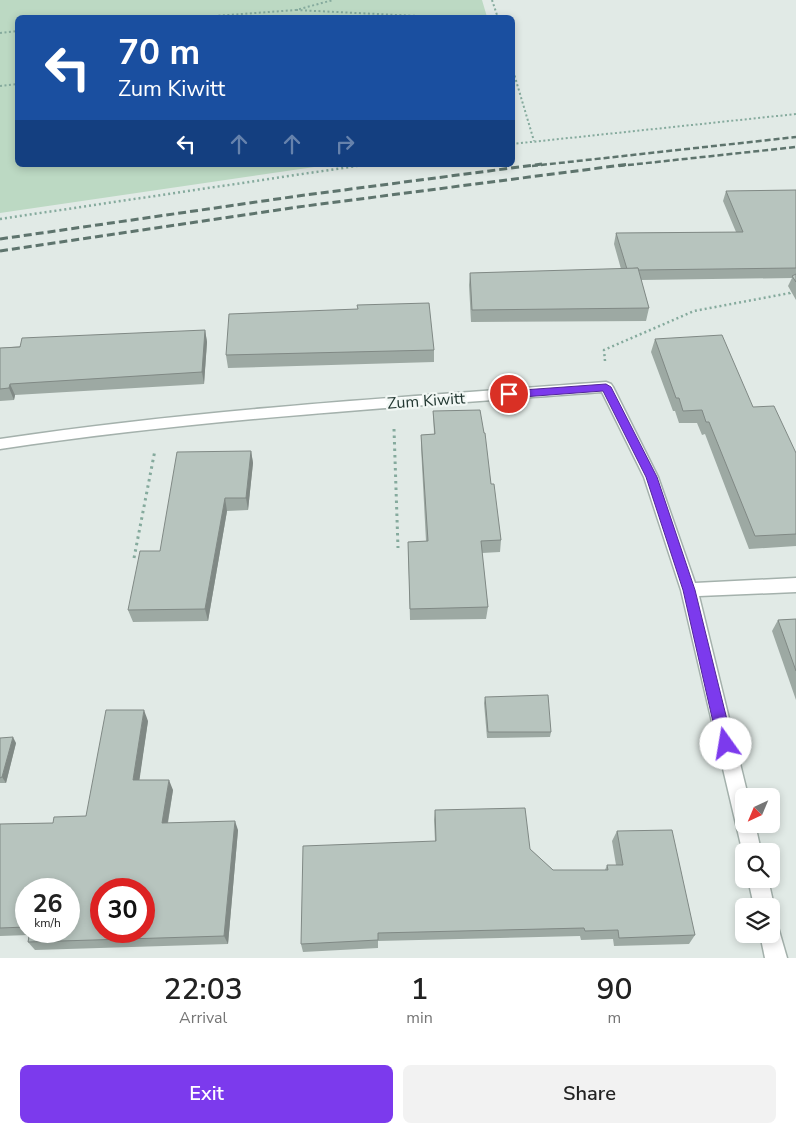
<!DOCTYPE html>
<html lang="en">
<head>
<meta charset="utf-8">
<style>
	body { margin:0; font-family:"Nunito Sans",sans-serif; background:#f2f2f2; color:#222; height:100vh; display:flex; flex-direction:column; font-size:19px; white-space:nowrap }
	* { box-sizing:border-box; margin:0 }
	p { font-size:16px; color:#767676 }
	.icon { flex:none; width:28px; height:28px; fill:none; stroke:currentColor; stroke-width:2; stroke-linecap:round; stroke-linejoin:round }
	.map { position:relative; height:958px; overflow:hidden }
	.drawer { display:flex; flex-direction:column; background:#fff; flex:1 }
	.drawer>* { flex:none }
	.top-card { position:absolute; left:15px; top:15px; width:500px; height:152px; border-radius:8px; box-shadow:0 2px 8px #0003; background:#1a4fa0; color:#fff; overflow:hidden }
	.needle { width:32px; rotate:224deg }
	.tools { position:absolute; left:735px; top:788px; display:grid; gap:10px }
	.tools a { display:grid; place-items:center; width:45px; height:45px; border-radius:8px; background:#fff; box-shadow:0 2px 8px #0003; font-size:25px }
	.speed { position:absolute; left:15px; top:878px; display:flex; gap:10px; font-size:25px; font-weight:700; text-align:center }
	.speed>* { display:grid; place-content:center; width:65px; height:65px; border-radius:50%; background:#fff; box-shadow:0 2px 8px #0003; line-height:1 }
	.speed small { font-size:12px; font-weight:400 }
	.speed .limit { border:8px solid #d22; background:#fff; color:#111 }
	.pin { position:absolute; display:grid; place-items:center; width:42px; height:42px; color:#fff; margin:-21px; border:2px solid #fff; border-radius:50%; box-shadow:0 1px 5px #0007 }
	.me { position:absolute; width:55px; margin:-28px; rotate:347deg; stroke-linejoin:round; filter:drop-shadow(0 0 4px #0008) }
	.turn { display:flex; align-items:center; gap:18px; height:105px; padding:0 20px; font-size:22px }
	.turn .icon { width:65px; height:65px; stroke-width:2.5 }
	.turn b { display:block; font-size:35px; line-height:42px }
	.lanes { display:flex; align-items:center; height:48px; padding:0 20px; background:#0003; justify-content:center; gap:25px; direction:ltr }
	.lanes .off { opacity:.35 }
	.eta { display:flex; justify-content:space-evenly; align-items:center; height:85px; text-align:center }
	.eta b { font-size:30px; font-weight:600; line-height:35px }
	.button { display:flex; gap:10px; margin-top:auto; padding:10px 20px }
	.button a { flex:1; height:58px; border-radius:8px; background:#7c3aed; color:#fff; font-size:20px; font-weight:600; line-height:58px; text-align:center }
	.button a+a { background:#f2f2f2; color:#222 }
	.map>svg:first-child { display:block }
	.green { fill:#bcd9c3 }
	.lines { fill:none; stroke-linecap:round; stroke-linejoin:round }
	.street-casing { stroke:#a4b1ac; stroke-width:3 }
	.path-far2 { stroke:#85aa9d; stroke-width:2; stroke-dasharray:2 2.5; stroke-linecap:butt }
	.path-far1 { stroke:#85aa9d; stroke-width:2.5; stroke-dasharray:2 3; stroke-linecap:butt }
	.path { stroke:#85aa9d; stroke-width:3; stroke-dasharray:2.5 4; stroke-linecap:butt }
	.street { fill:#fff; fill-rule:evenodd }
	.rail-far1 { stroke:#5e746d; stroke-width:2.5; stroke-dasharray:6 3; stroke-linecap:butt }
	.rail { stroke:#5e746d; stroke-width:3; stroke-dasharray:8 4; stroke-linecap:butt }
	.wall { fill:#9da9a3; fill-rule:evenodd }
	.shaded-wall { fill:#808985 }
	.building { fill:#b7c4be; stroke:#808985; fill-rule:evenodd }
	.route { fill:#7c3aed; stroke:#51269a }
	.labels { text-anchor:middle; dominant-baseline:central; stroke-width:4.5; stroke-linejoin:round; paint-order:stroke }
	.street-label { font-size:16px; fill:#233832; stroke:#f1f7f4 }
</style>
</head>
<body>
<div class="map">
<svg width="796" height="958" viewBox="0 0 796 958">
	<rect width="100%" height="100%" fill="#e1eae6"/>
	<path class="green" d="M0,0H482L487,17L18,18V165H328L0,213Z"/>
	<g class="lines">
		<defs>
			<g id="street">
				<path d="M606,382L611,384L613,387L658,477L695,583L796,578V592L699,596L748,796H744V824H755L761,851H744V858L681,590L644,477L602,392C400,407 200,419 0,449V439C201,409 403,397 606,382Z"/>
				<path d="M748,879H768L774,906L771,913V906H754Z"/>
				<path d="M771,924L778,927L787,958H765L760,934H771Z"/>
			</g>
		</defs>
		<use href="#street" class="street-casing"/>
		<g class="path-far2">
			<path d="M492,0L498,18"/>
			<path d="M296,10L458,18"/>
			<path d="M187,18L296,10L333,0"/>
			<path d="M0,33L18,31"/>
			<path d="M512,67L534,141"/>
			<path d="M0,86L18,84"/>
			<path d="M512,144L796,114"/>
			<path d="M359,166L363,165"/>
		</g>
		<g class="path-far1">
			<path d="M0,219L363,165"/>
			<path d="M605,361L604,350L694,311L790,293L796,287"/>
		</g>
		<g class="path">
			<path d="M394,429L398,548"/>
			<path d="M134,558L155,450"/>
		</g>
		<use href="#street" class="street"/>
		<g class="rail-far1">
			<path d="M532,166L796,137"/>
			<path d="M619,166L796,147"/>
		</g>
		<g class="rail">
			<path d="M0,239L298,196L542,164"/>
			<path d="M0,251L298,207L630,164"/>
		</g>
	</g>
	<g class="wall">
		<path d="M796,190V300L788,286L792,278L641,280L649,308L646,321L471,322L469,285L470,273L621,269L614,244L616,233L736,232L723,201L726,191Z"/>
		<path d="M358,309L434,350V362L228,368L226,355Z"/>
		<path d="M205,330L207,342L204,384L15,395L14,400L0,401V348Z"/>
		<path d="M655,339L753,407L796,453V546L749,549L705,434L702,435L697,423H679L675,411H673L651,352Z"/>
		<path d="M433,411L491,484L501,540L500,552L482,553L488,607L486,619L410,620L408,542L426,541L421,447V435L434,434Z"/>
		<path d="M251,451L253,463L248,510L227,511L208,621L133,622L128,610L160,551Z"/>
		<path d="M796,619V700L772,631L778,620Z"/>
		<path d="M485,697L551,732L550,737L487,738L484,703Z"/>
		<path d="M148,721L139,780L173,790L168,823L238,830L228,944L35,950L28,942L29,935L0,936V824L53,823L86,816ZM26,889L69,931H26Z"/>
		<path d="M0,738L16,743L6,783H0Z"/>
		<path d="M435,810L530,849L553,870H605L607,865H616L612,841L617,831L695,935L689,944L614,946L613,939L581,940L580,936L378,941V948L303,952L301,944L435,841L434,820Z"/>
	</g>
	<g class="shaded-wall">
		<path d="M205,330L207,342L204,384L202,372Z"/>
		<path d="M10,384L15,395L14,400L9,388Z"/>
		<path d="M251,451L253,463L248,510L246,498Z"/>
		<path d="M225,498L227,511L208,621L205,609Z"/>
		<path d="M144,710L148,721L138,790L133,780Z"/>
		<path d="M13,737L16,743L6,783L2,777Z"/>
		<path d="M169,780L173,790L166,832L162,823Z"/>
		<path d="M235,821L238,830L228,944L224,936Z"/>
	</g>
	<g class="building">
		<path d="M796,190V268L638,270V268L627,269L616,233L743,232L726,191Z"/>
		<path d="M638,268L649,308L472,310L470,273Z"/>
		<path d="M796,274V282L792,276Z"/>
		<path d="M429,303L434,350L226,355L229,314L358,309L357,305Z"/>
		<path d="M205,330L202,372L10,384L9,388L0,389V348L20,347L22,338Z"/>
		<path d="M722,335L753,407L774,406L796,453V534L755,536L709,422H706L702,410L683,411L679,398H676L655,339Z"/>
		<path d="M480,410L484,433H485L491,484H494L501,540L481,541L488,607L410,609L408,542L428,541L421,435L435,434L433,411Z"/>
		<path d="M251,451L246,498H225L205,609L128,610L140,551H160L177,452Z"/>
		<path d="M796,619V671L778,620Z"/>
		<path d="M548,695L551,732H488L485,697Z"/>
		<path d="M106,710H144L133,780H169L162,823L235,821L224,936L28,942L30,931H69V889H26V927L0,928V824L53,823L54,817L86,816ZM101,889H144V931H101Z"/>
		<path d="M13,737L2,777L0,778V738Z"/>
		<path d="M525,808L530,849L553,870H608L607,865H623L617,831L672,830L695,935L619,938L618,930L585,931L584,928L378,933V940L301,944L303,846L436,841L435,810Z"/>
	</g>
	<path class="route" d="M606,384L611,387L657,477L695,590L733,744L730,748L726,750L721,748L718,744L683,590L646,477L603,391L509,398L504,394L509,391Z"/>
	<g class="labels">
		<g class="street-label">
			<text transform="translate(426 401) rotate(-4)">Zum Kiwitt</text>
		</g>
	</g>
</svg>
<div class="tools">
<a><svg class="needle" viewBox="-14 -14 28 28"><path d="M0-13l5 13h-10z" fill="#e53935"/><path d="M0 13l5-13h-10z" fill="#767676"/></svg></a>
<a><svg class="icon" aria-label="search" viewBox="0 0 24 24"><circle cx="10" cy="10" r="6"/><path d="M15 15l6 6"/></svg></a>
<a><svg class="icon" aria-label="layers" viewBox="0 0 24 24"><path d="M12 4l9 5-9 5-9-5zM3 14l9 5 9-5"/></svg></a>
</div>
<div class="speed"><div>26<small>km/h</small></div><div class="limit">30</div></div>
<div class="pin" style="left:509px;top:394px;background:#d93025"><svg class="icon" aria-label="arrive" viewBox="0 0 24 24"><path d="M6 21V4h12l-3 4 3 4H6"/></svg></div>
<svg class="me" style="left:726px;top:744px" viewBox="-20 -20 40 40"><circle r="19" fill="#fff"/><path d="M0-13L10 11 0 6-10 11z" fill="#7c3aed"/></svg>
<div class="top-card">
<div class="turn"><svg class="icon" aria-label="left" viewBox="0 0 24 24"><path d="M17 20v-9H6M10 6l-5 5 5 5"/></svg><div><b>70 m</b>Zum Kiwitt</div></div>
<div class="lanes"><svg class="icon" aria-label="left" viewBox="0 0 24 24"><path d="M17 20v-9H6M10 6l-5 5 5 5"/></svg><svg class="icon off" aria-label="ahead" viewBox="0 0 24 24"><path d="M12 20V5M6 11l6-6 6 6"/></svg><svg class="icon off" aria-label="ahead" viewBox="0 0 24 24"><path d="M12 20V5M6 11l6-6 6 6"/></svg><svg class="icon off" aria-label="right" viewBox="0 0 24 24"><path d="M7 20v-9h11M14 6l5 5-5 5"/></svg></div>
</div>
</div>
<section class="drawer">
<div class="eta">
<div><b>22:03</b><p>Arrival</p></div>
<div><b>1</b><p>min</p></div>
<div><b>90</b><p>m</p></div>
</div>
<div class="button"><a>Exit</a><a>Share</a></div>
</section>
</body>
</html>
